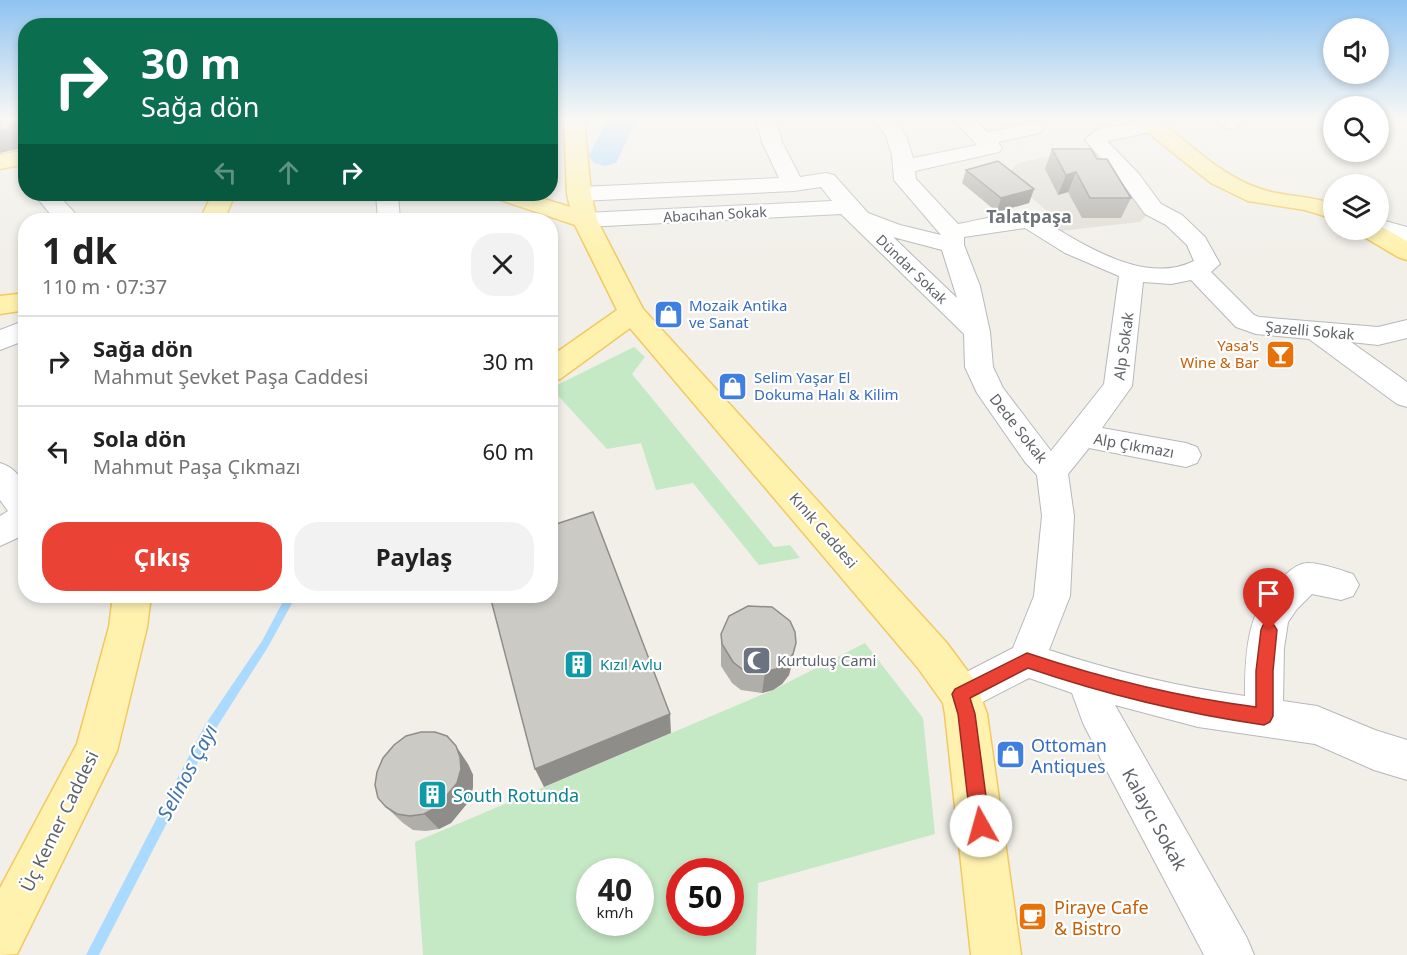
<!DOCTYPE html>
<html lang="tr">
<head>
<meta charset="utf-8">
<style>
	body { margin:0; font-family:"Noto Sans",sans-serif; background:#f2f2f2; color:#222; height:100vh; display:flex; flex-direction:column; font-size:22px; white-space:nowrap }
	* { box-sizing:border-box; margin:0 }
	p { font-size:20px; color:#767676 }
	.icon { flex:none; width:33px; height:33px; fill:none; stroke:currentColor; stroke-width:2; stroke-linecap:round; stroke-linejoin:round }
	.map { position:relative; flex:1; overflow:hidden }
	.side { position:absolute; left:18px; top:213px; width:540px; height:390px; display:flex; flex-direction:column; background:#fff; border-radius:24px; box-shadow:0 3px 9px #0003 }
	.side>* { flex:none }
	.guide { position:absolute; left:18px; top:18px; width:540px; height:183px; border-radius:24px; box-shadow:0 3px 9px #0003; background:#0b6e4f; color:#fff; overflow:hidden }
	.controls { position:absolute; left:1323px; top:18px; display:grid; gap:12px }
	.controls a { display:grid; place-items:center; width:66px; height:66px; border-radius:50%; background:#fff; box-shadow:0 3px 9px #0003; font-size:30px }
	.speed { position:absolute; left:576px; top:858px; display:flex; gap:12px; font-size:30px; font-weight:700; text-align:center }
	.speed>* { display:grid; place-content:center; width:78px; height:78px; border-radius:50%; background:#fff; box-shadow:0 3px 9px #0003; line-height:1 }
	.speed small { font-size:15px; font-weight:400 }
	.speed .limit { border:9px solid #d22; background:#fff; color:#111 }
	.pin { position:absolute; display:grid; place-items:center; width:51px; height:51px; color:#fff; margin:-62px -26px; border-radius:50% 50% 50% 0; rotate:-45deg; box-shadow:0 0 6px #0007 }
	.pin .icon { rotate:45deg }
	.me { position:absolute; width:66px; margin:-33px; rotate:353deg; stroke-linejoin:round; filter:drop-shadow(0 0 4px #0008) }
	.turn { display:flex; align-items:center; gap:21px; height:126px; padding:0 24px; font-size:27px }
	.turn .icon { width:78px; height:78px; stroke-width:2.5 }
	.turn b { display:block; font-size:42px; line-height:51px }
	.lanes { display:flex; align-items:center; height:57px; padding:0 24px; background:#0003; justify-content:center; gap:30px; direction:ltr }
	.lanes .off { opacity:.35 }
	.round { display:grid; place-items:center; flex:none; width:63px; height:63px; border-radius:24px; background:#f2f2f2 }
	.headline { display:flex; align-items:center; justify-content:space-between; height:102px; padding:0 24px }
	h1 { font-size:36px; font-weight:700; line-height:45px }
	.button { display:flex; gap:12px; margin-top:auto; padding:12px 24px }
	.button a { flex:1; height:69px; border-radius:24px; background:#ea4335; color:#fff; font-size:24px; font-weight:700; line-height:69px; text-align:center }
	.button a+a { background:#f2f2f2; color:#222 }
	ul { padding:0; list-style:none }
	li { display:flex; align-items:center; gap:18px; height:90px; padding:0 24px; border-top:2px solid #e0e0e0 }
	li div { flex:1 }
	li b { display:block; font-size:22px }
	li em { font-style:normal }
	.map>svg:first-child { display:block }
	.education { fill:#e1ded6 }
	.green { fill:#c5e8c5; fill-rule:evenodd }
	.lines { fill:none; stroke-linecap:round; stroke-linejoin:round }
	.stream { fill:#aadaff; fill-rule:evenodd }
	.river { fill:#aadaff; fill-rule:evenodd }
	.minor-casing { stroke:#b5b8bc; stroke-width:2 }
	.major-casing { stroke:#f2c960; stroke-width:3 }
	.minor { fill:#fff; fill-rule:evenodd }
	.major { fill:#fff2af; fill-rule:evenodd }
	.wall { fill:#afaea9 }
	.shaded-wall { fill:#8f8d8a }
	.building { fill:#cccac5; stroke:#8f8d8a; stroke-width:1.5 }
	.route { fill:#ea4335; stroke:#982c22; stroke-width:1.5 }
	.labels { text-anchor:middle; dominant-baseline:central; stroke-width:4.5; stroke-linejoin:round; paint-order:stroke }
	.far-street-label { font-size:14px; fill:#5f6368; stroke:#fff }
	.shop-label { font-size:15px; fill:#366cbe; stroke:#fff; text-anchor:start }
	.street-label { font-size:15px; fill:#5f6368; stroke:#fff }
	.food-label { font-size:15px; fill:#c56008; stroke:#fff; text-anchor:end }
	.worship-label { font-size:15px; fill:#5b616d; stroke:#fff; text-anchor:start }
	.culture-label { font-size:15px; fill:#0d838f; stroke:#fff; text-anchor:start }
	.far-district-label { font-size:18px; font-weight:bold; fill:#70757a; stroke:#fff }
	.near-shop-label { font-size:18px; fill:#366cbe; stroke:#fff; text-anchor:start }
	.near-culture-label { font-size:18px; fill:#0d838f; stroke:#fff; text-anchor:start }
	.near-street-label { font-size:18px; fill:#5f6368; stroke:#fff }
	.near-food-label { font-size:18px; fill:#c56008; stroke:#fff; text-anchor:start }
	.near-water-label { font-size:20px; font-style:italic; fill:#4174aa; stroke:#fff }
</style>
</head>
<body>
<div class="map">
<svg width="1407" height="955" viewBox="0 0 1407 955">
	<rect width="100%" height="100%" fill="#f1efe8"/>
	<path class="education" d="M1065,153L1118,165L1153,209L1140,222L1051,232L1029,216L1047,211L1005,175L1018,163Z"/>
	<g class="green">
		<path d="M634,347L645,357L632,374L774,547L790,545L800,558L759,565L693,483L656,490L641,443L607,449L551,388Z"/>
		<path d="M865,643L923,718L935,834L758,883L756,955H423L415,842L773,690ZM590,872H640V922H590ZM680,872H730V922H680Z"/>
	</g>
	<g class="lines">
		<path class="stream" d="M286,596H296L268,647L213,733L99,955H86L205,725L262,641Z"/>
		<path class="river" d="M607,119H637L616,163L605,166L594,163L589,156Z"/>
		<defs>
			<g id="minor">
				<path d="M0,119H26V126L0,130Z"/>
				<path d="M756,119H776L782,142L800,177L826,173L834,175L868,213L900,225L941,235L894,180L892,155L886,136L874,119H894L906,136L913,158L977,145L953,119H975L987,132L1033,123L1040,125L1043,129L1040,133L998,142L1002,148L999,152L915,171L916,179L958,224C981,220 1009,211 1032,215C1045,218 1053,227 1064,233C1101,255 1152,282 1194,261L1187,245L1166,225L1145,214L1123,184L1085,140L1096,130L1103,128L1154,120L1161,122L1164,126L1161,130L1107,141L1139,174L1161,204L1182,215L1205,237L1220,264L1211,272L1254,315L1259,317L1378,327L1407,320V338L1378,345L1351,342L1407,382V407L1397,404L1309,339L1256,334L1236,327L1191,280L1171,284L1143,282L1132,386L1102,428L1186,443L1197,447L1201,455L1197,463L1186,467L1089,448L1068,474L1074,516L1070,596L1049,650C1113,671 1178,687 1245,696C1245,652 1247,605 1284,576C1290,570 1299,563 1308,563C1322,563 1340,570 1353,574L1359,585L1353,596L1341,600L1312,594L1297,609L1288,622L1284,648L1283,701L1317,706L1375,730L1407,740V780L1374,770L1315,744L1198,727L1115,705L1247,938L1254,955H1204L1107,771L1083,723L1072,693L1029,678L961,713L947,708L942,695L947,682L1013,648L1034,596L1042,516L1037,475L1025,462L977,393L965,367L964,334L841,214L585,227L577,225L573,220L577,215L585,213L832,201L821,187L794,191L579,201L571,199L568,194L571,189L579,187L779,178L762,142ZM1025,228L1065,253L1119,276L1104,384L1051,451L1003,388L993,367L990,332L980,286L964,245V237ZM893,237L942,250L957,298Z"/>
				<path d="M1217,119H1238L1241,123L1238,127C1228,130 1223,128 1217,119Z"/>
				<path d="M34,194H57L74,212L78,220H55Z"/>
				<path d="M376,194H398L400,220H378Z"/>
				<path d="M1378,219L1407,227V242L1370,231L1378,230Z"/>
				<path d="M26,320V340L0,350V330Z"/>
				<path d="M0,463C32,473 26,506 26,534L0,546V516L8,511L0,500Z"/>
			</g>
			<g id="major">
				<path d="M564,119H584L591,194L597,220L643,309L946,642L975,681L987,714L1021,955H971L945,714L943,703L918,668L630,328L560,379L550,382V357L617,310L575,225L498,199L494,194H528L570,207L567,194Z"/>
				<path d="M1131,119H1157L1161,122C1192,146 1223,177 1261,189C1283,197 1308,195 1334,204V219L1305,210L1248,201L1211,183Z"/>
				<path d="M26,150V164L0,169V155Z"/>
				<path d="M212,194H235L224,220H200Z"/>
				<path d="M1378,225L1407,241V260L1398,257L1361,235L1358,230H1378Z"/>
				<path d="M26,293V310L0,314V296Z"/>
				<path d="M113,596H151L147,627L117,751L17,954L0,955V888L77,744L109,627Z"/>
			</g>
		</defs>
		<use href="#minor" class="minor-casing"/>
		<use href="#major" class="major-casing"/>
		<use href="#minor" class="minor"/>
		<use href="#major" class="major"/>
	</g>
	<g class="wall">
		<path d="M1052,149L1131,198L1121,218H1082L1068,192L1058,195L1045,169Z"/>
		<path d="M966,170L1034,189L1029,203L997,212L962,183Z"/>
		<path d="M721,634L792,665L789,675L782,684L773,690L762,693L741,690L732,683L721,666Z"/>
		<path d="M468,764L473,775V787L470,800L451,823L439,829L426,831L413,830L403,823L386,807Z"/>
	</g>
	<g class="shaded-wall">
		<path d="M11,119H21L26,126V133L22,148L0,153V130Z"/>
		<path d="M1076,172L1068,192L1058,195L1066,175Z"/>
		<path d="M1034,189L1029,203L997,212L1001,198Z"/>
		<path d="M796,643L789,675L782,684L773,690L762,693L765,672Z"/>
		<path d="M670,714L671,733L544,787L535,769Z"/>
		<path d="M456,746L468,764L473,775V787L470,800L451,823L439,829L424,814Z"/>
	</g>
	<g class="building">
		<path d="M0,119H11L9,129L0,130Z"/>
		<path d="M1052,149H1091L1097,159H1107L1131,198H1090L1076,172L1066,175Z"/>
		<path d="M998,161L1034,189L1001,198L966,170Z"/>
		<path d="M593,512L670,714L535,769L490,596H550V526Z"/>
		<path d="M748,606L772,607L790,621L795,632L796,643L793,654L786,663L776,669L765,672L742,669L733,662L722,644L721,634L729,616Z"/>
		<path d="M421,732H435L447,736L456,746L460,757L461,769L457,783L437,807L424,814L410,816L397,814L386,807L378,798L375,785L377,772L383,758L394,745L406,736Z"/>
	</g>
	<linearGradient id="sky" x2="0" y2="1"><stop stop-color="#8fc3f1"/><stop offset="0.47" stop-color="#f9f8f5"/><stop offset="1" stop-color="#f9f8f5" stop-opacity="0"/></linearGradient>
	<rect width="1407" height="253" fill="url(#sky)"/>
	<path class="route" d="M1269,623L1274,625L1277,630L1273,671V716L1270,722L1264,725C1182,713 1107,695 1028,668L970,698L975,714L990,826L987,832L981,835L974,832L971,826L958,714L952,694L955,689L1027,653C1102,678 1177,697 1256,707V671L1261,630L1263,625Z"/>
	<defs>
		<symbol id="shop-square" viewBox="-11 -11 22 22"><rect x="-9" y="-9" width="18" height="18" rx="4" fill="#3f7fe0" stroke="#fff"/><path d="M-5-2.5h2.3a2.7 3.5 0 0 1 5.4 0H5L5.5 6h-11ZM-1.5-2.5h3a1.5 2.3 0 0 0-3 0Z" fill="#fff"/></symbol>
		<symbol id="bar-square" viewBox="-11 -11 22 22"><rect x="-9" y="-9" width="18" height="18" rx="4" fill="#e8710a" stroke="#fff"/><path d="M-6-5H6L.8 .8V4.5H3.5V6h-7V4.5H-.8V.8Z" fill="#fff"/></symbol>
		<symbol id="mosque-square" viewBox="-11 -11 22 22"><rect x="-9" y="-9" width="18" height="18" rx="4" fill="#6b7280" stroke="#fff"/><path d="M3.5-4.9A6 6 0 1 0 3.5 4.9A5 5 0 1 1 3.5-4.9Z" fill="#fff"/></symbol>
		<symbol id="building-square" viewBox="-11 -11 22 22"><rect x="-9" y="-9" width="18" height="18" rx="4" fill="#0f9aa8" stroke="#fff"/><path d="M-4-6H4V6H1V3H-1V6H-4ZM-2.5-4.3h1.7v1.8h-1.7ZM.8-4.3h1.7v1.8H.8ZM-2.5-1h1.7V.8h-1.7ZM.8-1h1.7V.8H.8Z" fill="#fff"/></symbol>
		<symbol id="cafe-square" viewBox="-11 -11 22 22"><rect x="-9" y="-9" width="18" height="18" rx="4" fill="#e8710a" stroke="#fff"/><path d="M-5.5-4.5H6V0H3Q3 3.5 0 3.5H-2.5Q-5.5 3.5-5.5 0ZM3-3.2v2h1.7v-2ZM-6 4.5H4V6H-6Z" fill="#fff"/></symbol>
	</defs>
	<g fill-rule="evenodd">
		<use href="#shop-square" x="652" y="298" width="33" height="33"/>
		<use href="#bar-square" x="1264" y="338" width="33" height="33"/>
		<use href="#shop-square" x="716" y="370" width="33" height="33"/>
		<use href="#mosque-square" x="740" y="644" width="33" height="33"/>
		<use href="#building-square" x="562" y="648" width="33" height="33"/>
		<use href="#shop-square" x="994" y="738" width="33" height="33"/>
		<use href="#building-square" x="416" y="778" width="33" height="33"/>
		<use href="#cafe-square" x="1016" y="900" width="33" height="33"/>
	</g>
	<g class="labels">
		<g class="far-street-label">
			<text transform="translate(715 214) rotate(-3)">Abacıhan Sokak</text>
			<text transform="translate(912 269) rotate(44)">Dündar Sokak</text>
		</g>
		<g class="shop-label">
			<text x="689" y="305">Mozaik Antika<tspan x="689" dy="17">ve Sanat</tspan></text>
			<text x="754" y="377">Selim Yaşar El<tspan x="754" dy="17">Dokuma Halı &amp; Kilim</tspan></text>
		</g>
		<g class="street-label">
			<text transform="translate(1310 330) rotate(5)">Şazelli Sokak</text>
			<text transform="translate(1123 346) rotate(-82)">Alp Sokak</text>
			<text transform="translate(1019 428) rotate(52)">Dede Sokak</text>
			<text transform="translate(1134 445) rotate(10)">Alp Çıkmazı</text>
			<text transform="translate(824 530) rotate(49)">Kınık Caddesi</text>
		</g>
		<g class="food-label">
			<text x="1259" y="345">Yasa's<tspan x="1259" dy="17">Wine &amp; Bar</tspan></text>
		</g>
		<g class="worship-label">
			<text x="777" y="660">Kurtuluş Cami</text>
		</g>
		<g class="culture-label">
			<text x="600" y="664">Kızıl Avlu</text>
		</g>
		<g class="far-district-label">
			<text x="1029" y="216">Talatpaşa</text>
		</g>
		<g class="near-shop-label">
			<text x="1031" y="745">Ottoman<tspan x="1031" dy="21">Antiques</tspan></text>
		</g>
		<g class="near-culture-label">
			<text x="453" y="795">South Rotunda</text>
		</g>
		<g class="near-street-label">
			<text transform="translate(1155 819) rotate(61)">Kalaycı Sokak</text>
			<text transform="translate(59 821) rotate(-64)">Üç Kemer Caddesi</text>
		</g>
		<g class="near-food-label">
			<text x="1054" y="907">Piraye Cafe<tspan x="1054" dy="21">&amp; Bistro</tspan></text>
		</g>
		<g class="near-water-label">
			<text transform="translate(187 772) rotate(-62)">Selinos Çayı</text>
		</g>
	</g>
</svg>
<div class="controls">
<a><svg class="icon" aria-label="sound" viewBox="0 0 24 24"><path d="M4 9h4l5-4v14l-5-4H4zM17 9q2 3 0 6"/></svg></a>
<a><svg class="icon" aria-label="search" viewBox="0 0 24 24"><circle cx="10" cy="10" r="6"/><path d="M15 15l6 6"/></svg></a>
<a><svg class="icon" aria-label="layers" viewBox="0 0 24 24"><path d="M12 4l9 5-9 5-9-5zM3 14l9 5 9-5"/></svg></a>
</div>
<div class="speed"><div>40<small>km/h</small></div><div class="limit">50</div></div>
<div class="pin" style="left:1269px;top:630px;background:#d93025"><svg class="icon" aria-label="arrive" viewBox="0 0 24 24"><path d="M6 21V4h12l-3 4 3 4H6"/></svg></div>
<svg class="me" style="left:981px;top:826px" viewBox="-20 -20 40 40"><circle r="19" fill="#fff"/><path d="M0-13L10 11 0 6-10 11z" fill="#ea4335"/></svg>
<div class="guide">
<div class="turn"><svg class="icon" aria-label="right" viewBox="0 0 24 24"><path d="M7 20v-9h11M14 6l5 5-5 5"/></svg><div><b>30 m</b>Sağa dön</div></div>
<div class="lanes"><svg class="icon off" aria-label="left" viewBox="0 0 24 24"><path d="M17 20v-9H6M10 6l-5 5 5 5"/></svg><svg class="icon off" aria-label="ahead" viewBox="0 0 24 24"><path d="M12 20V5M6 11l6-6 6 6"/></svg><svg class="icon" aria-label="right" viewBox="0 0 24 24"><path d="M7 20v-9h11M14 6l5 5-5 5"/></svg></div>
</div>
<section class="side">
<div class="headline"><div><h1>1 dk</h1><p>110 m · 07:37</p></div><a class="round"><svg class="icon" aria-label="close" viewBox="0 0 24 24"><path d="M6 6l12 12M18 6L6 18"/></svg></a></div>
<ul>
<li><svg class="icon" aria-label="right" viewBox="0 0 24 24"><path d="M7 20v-9h11M14 6l5 5-5 5"/></svg><div><b>Sağa dön</b><p>Mahmut Şevket Paşa Caddesi</p></div><em>30 m</em></li>
<li><svg class="icon" aria-label="left" viewBox="0 0 24 24"><path d="M17 20v-9H6M10 6l-5 5 5 5"/></svg><div><b>Sola dön</b><p>Mahmut Paşa Çıkmazı</p></div><em>60 m</em></li>
</ul>
<div class="button"><a>Çıkış</a><a>Paylaş</a></div>
</section>
</div>
</body>
</html>
